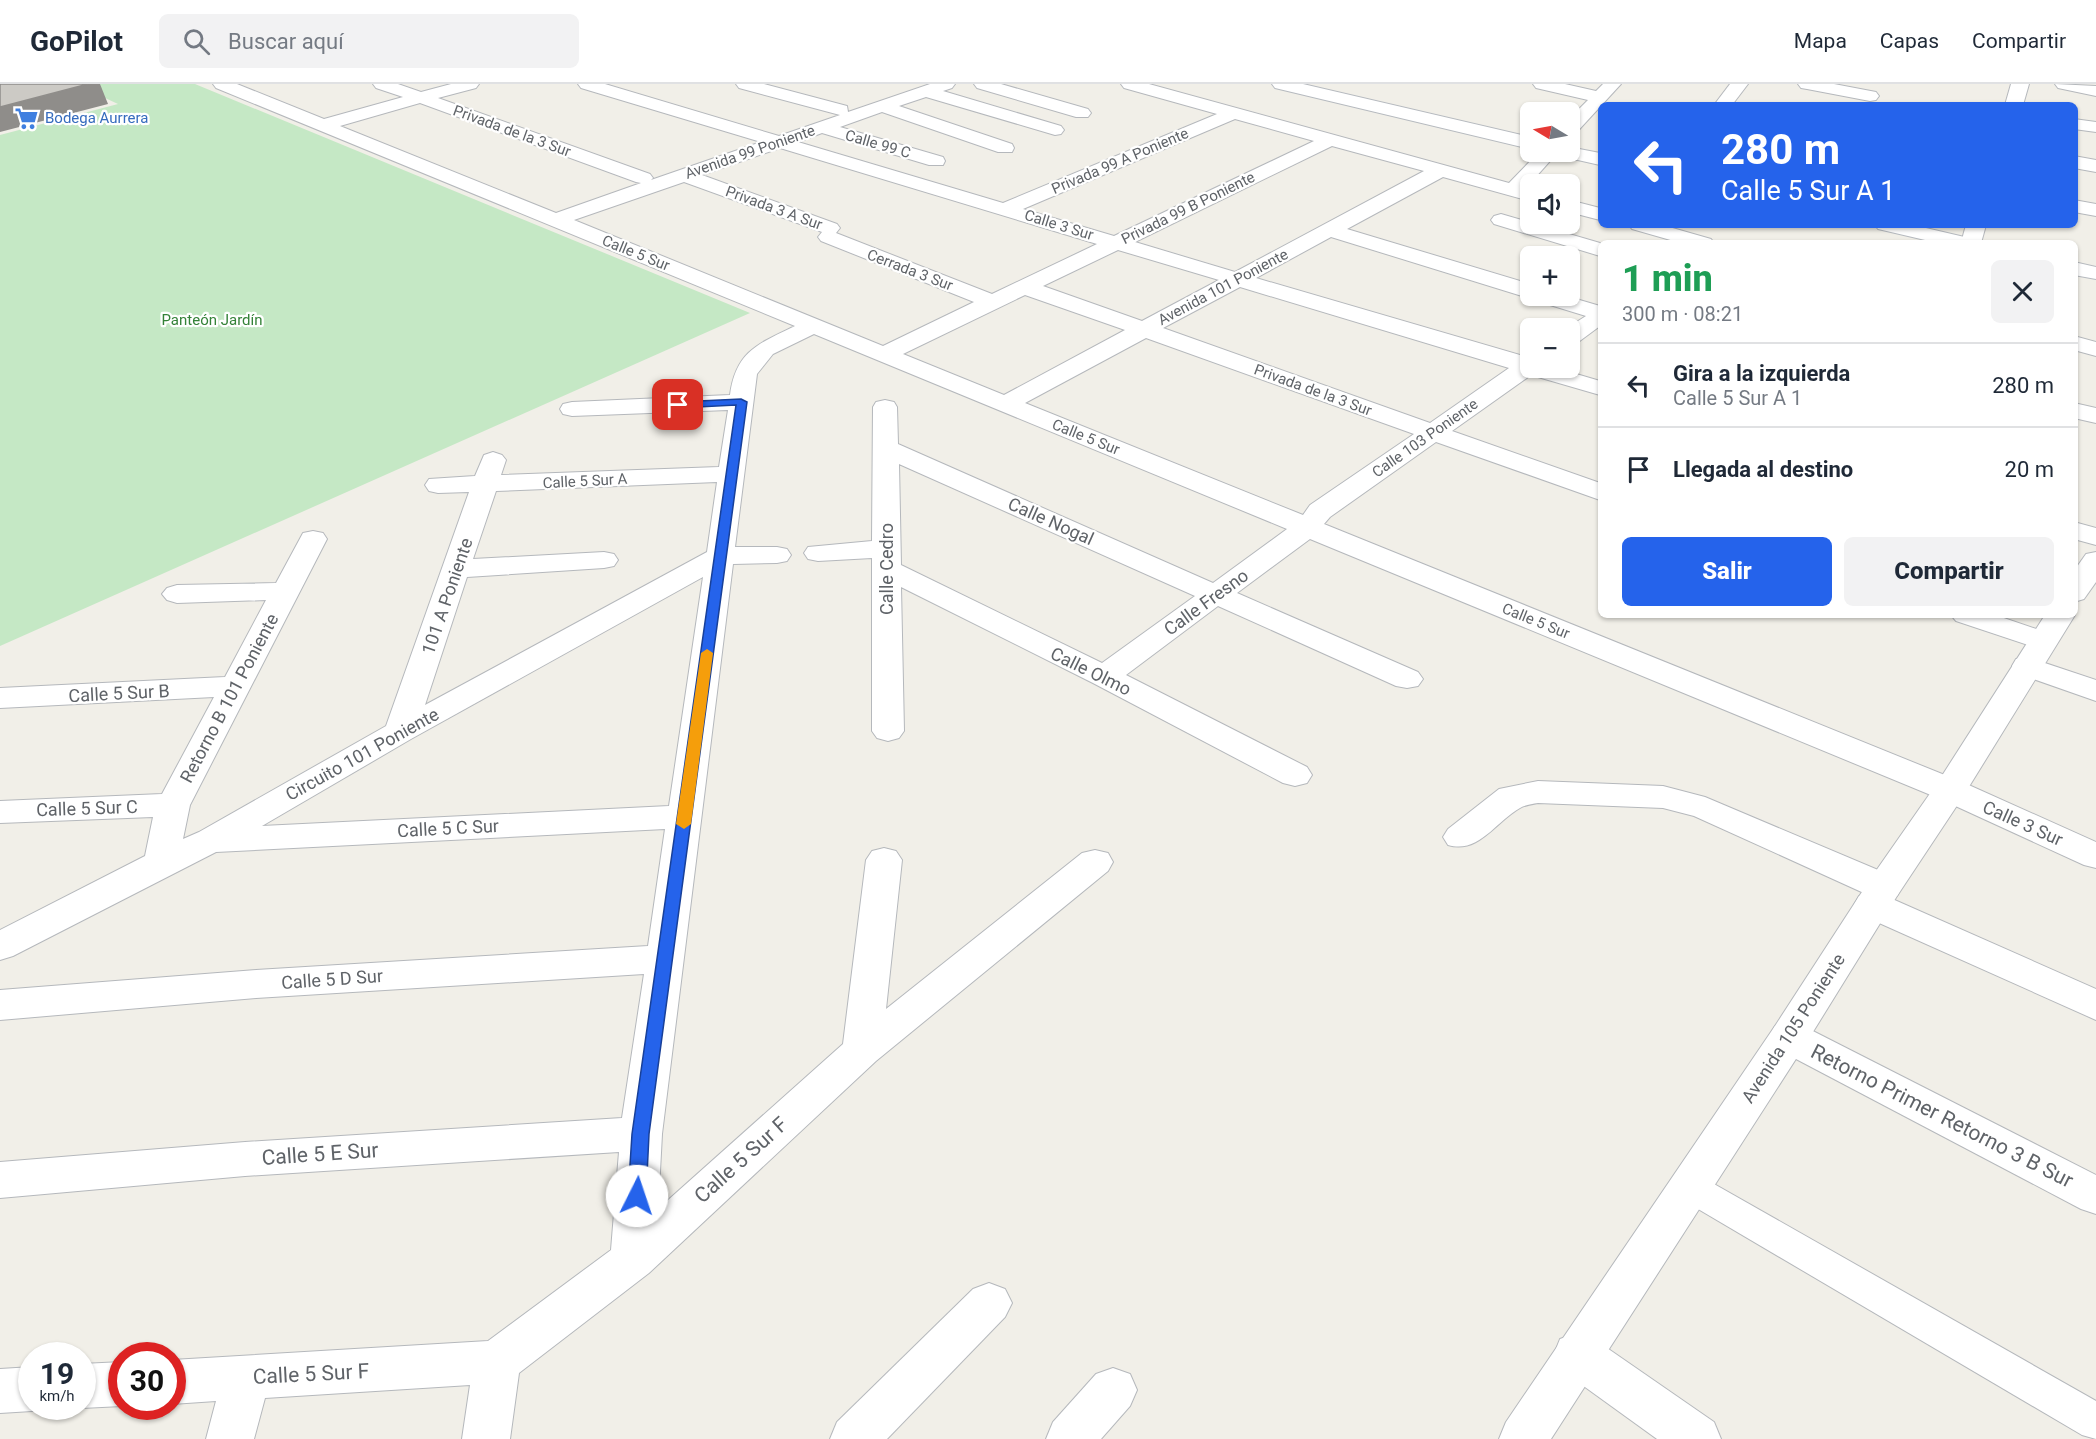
<!DOCTYPE html>
<html lang="es">
<head>
<meta charset="utf-8">
<style>
	body { margin:0; font-family:Roboto,sans-serif; background:#f2f2f3; color:#1f2937; height:100vh; display:flex; flex-direction:column; font-size:22px; white-space:nowrap }
	* { box-sizing:border-box; margin:0 }
	p { font-size:20px; color:#747a83 }
	.icon { flex:none; width:33px; height:33px; fill:none; stroke:currentColor; stroke-width:2; stroke-linecap:round; stroke-linejoin:round }
	.map { position:relative; flex:1; overflow:hidden }
	.details { position:absolute; left:1598px; top:156px; width:480px; height:378px; display:flex; flex-direction:column; background:#fff; border-radius:9px; box-shadow:0 2px 4px #0004 }
	.details>* { flex:none }
	.hud { position:absolute; left:1598px; top:18px; width:480px; height:126px; border-radius:9px; box-shadow:0 2px 4px #0004; background:#2563eb; color:#fff; overflow:hidden }
	.needle { width:39px; rotate:280deg }
	.fabs { position:absolute; left:1520px; top:18px; display:grid; gap:12px }
	.fabs a { display:grid; place-items:center; width:60px; height:60px; border-radius:9px; background:#fff; box-shadow:0 2px 4px #0004; font-size:30px }
	.speed { position:absolute; left:18px; top:1258px; display:flex; gap:12px; font-size:30px; font-weight:700; text-align:center }
	.speed>* { display:grid; place-content:center; width:78px; height:78px; border-radius:50%; background:#fff; box-shadow:0 2px 4px #0004; line-height:1 }
	.speed small { font-size:15px; font-weight:400 }
	.speed .limit { border:9px solid #d22; background:#fff; color:#111 }
	.pin { position:absolute; display:grid; place-items:center; width:51px; height:51px; color:#fff; margin:-26px; border-radius:12px; box-shadow:0 3px 9px #0006 }
	.me { position:absolute; width:66px; margin:-33px; rotate:4deg; stroke-linejoin:round; filter:drop-shadow(0 0 4px #0008) }
	.turn { display:flex; align-items:center; gap:21px; height:126px; padding:0 24px; font-size:27px }
	.turn .icon { width:78px; height:78px; stroke-width:2.5 }
	.turn b { display:block; font-size:42px; line-height:51px }
	.round { display:grid; place-items:center; flex:none; width:63px; height:63px; border-radius:9px; background:#f2f2f3 }
	.head { display:flex; align-items:center; justify-content:space-between; height:102px; padding:0 24px }
	h1 { font-size:36px; font-weight:800; line-height:45px; color:#1e9e55 }
	.button { display:flex; gap:12px; margin-top:auto; padding:12px 24px }
	.button a { flex:1; height:69px; border-radius:9px; background:#2563eb; color:#fff; font-size:24px; font-weight:800; line-height:69px; text-align:center }
	.button a+a { background:#f2f2f3; color:#1f2937 }
	ul { padding:0; list-style:none }
	li { display:flex; align-items:center; gap:18px; height:84px; padding:0 24px; border-top:2px solid #e0e1e3 }
	li div { flex:1 }
	li b { display:block; font-size:22px }
	li em { font-style:normal }
	header { display:flex; align-items:center; gap:36px; box-sizing:border-box; height:84px; padding:0 30px; background:#fff; border-bottom:2px solid #e0e1e3 }
	header strong { font-size:28px }
	nav { display:flex; gap:33px; margin-inline-start:auto; font-size:21px }
	.search { width:420px; height:54px; background:#f2f2f3; display:flex; align-items:center; gap:15px; box-sizing:border-box; padding:0 21px; border-radius:9px; color:#747a83; font-size:22px }
	.map>svg:first-child { display:block }
	.green { fill:#c5e8c5 }
	.lines { fill:none; stroke-linecap:round; stroke-linejoin:round }
	.pedestrian-casing { stroke:#b5b8bc; stroke-width:2 }
	.minor-casing { stroke:#b5b8bc; stroke-width:2 }
	.tertiary-casing { stroke:#b5b8bc; stroke-width:2 }
	.secondary-casing { stroke:#b6babf; stroke-width:2 }
	.pedestrian { fill:#fff; fill-rule:evenodd }
	.minor { fill:#fff; fill-rule:evenodd }
	.tertiary { fill:#fff; fill-rule:evenodd }
	.secondary { fill:#fff; fill-rule:evenodd }
	.shaded-wall { fill:#8f8d8a }
	.building { fill:#cccac5; stroke:#8f8d8a; stroke-width:1.5 }
	.route { fill:#2563eb; stroke:#184099; stroke-width:1.5 }
	.slow { fill:#f59e0b }
	.labels { text-anchor:middle; dominant-baseline:central; stroke-width:4.5; stroke-linejoin:round; paint-order:stroke }
	.far-shop-label { font-size:15px; fill:#366cbe; stroke:#fff; text-anchor:start }
	.far-street-label { font-size:15px; fill:#5f6368; stroke:#fff }
	.far-park-label { font-size:15px; fill:#348238; stroke:#fff }
	.street-label { font-size:18px; fill:#5f6368; stroke:#fff }
	.near-street-label { font-size:21px; fill:#5f6368; stroke:#fff }
</style>
</head>
<body>
<header>
<strong>GoPilot</strong>
<div class="search"><svg class="icon" aria-label="search" viewBox="0 0 24 24"><circle cx="10" cy="10" r="6"/><path d="M15 15l6 6"/></svg>Buscar aquí</div>
<nav><a>Mapa</a><a>Capas</a><a>Compartir</a></nav>
</header>
<div class="map">
<svg width="2096" height="1355" viewBox="0 0 2096 1355">
	<rect width="100%" height="100%" fill="#f1efe8"/>
	<path class="green" d="M75,0H195L750,229L0,562V51L118,20Z"/>
	<g class="lines">
		<defs>
			<path id="pedestrian" d="M1688,1087L1700,1092L2096,1317V1355L2082,1351L1676,1112L1670,1102L1676,1092Z"/>
			<g id="minor">
				<path d="M213,0H237L324,35L403,13L376,4L373,0H398L421,8L451,0H479L476,4L438,14L650,90L653,94L651,96L761,58L581,4L578,0H605L779,52L840,31L739,4L736,0H764L847,22L848,28L930,0H955L952,4L943,7L1061,42L1064,46L1061,50L1055,51L926,13L899,22L1012,60L1014,64L1012,68H998L882,28L840,43L943,73L945,77L943,81H929L822,49L798,58L1003,119L1217,30L1124,4L1121,0H1149L1509,99L1539,68H1558L1526,104L1530,105V117L1443,93L1347,145L1530,200V212H1566L1600,222V242L1577,259L1569,261L1567,244L1586,232L1537,217L1534,212H1522L1331,153L1256,194L1530,274V284H1556L1600,297V311L1531,291L1452,347L1600,399V416L1436,358L1330,433L1324,440L1962,698L2096,758V784L2084,781L1938,714L1310,455L1237,509L1418,588L1423,595L1418,602L1407,604L1396,602L1218,522L1126,591L1307,683L1312,691L1307,699L1295,702L1283,699L1093,599L901,503L904,647L899,654L888,657L877,654L872,647V474L818,477L808,475L804,469L808,463L872,457L873,323L876,318L885,316L894,318L897,323L898,360L1213,499L1287,445L814,250L773,270L757,290L735,463H777L787,465L791,471L787,477L777,479L733,480L662,1050L658,1125L843,960L866,776L872,767L884,764L896,767L902,776L886,925L1082,769L1095,766L1108,769L1113,778L1108,787L876,977L649,1189L519,1289L510,1355H462L470,1301L265,1314L254,1355H206L216,1317L172,1320V1276L488,1257L611,1166L619,1068L245,1092L0,1114V1078L245,1058L622,1034L644,890L256,914L0,936V906L256,886L648,862L665,745L216,768L13,872L0,876V846L145,772L153,733L0,739V717L162,710L214,613L0,624V604L225,593L266,516L177,519L167,516L162,510L167,504L177,501L276,499L303,449L313,447L323,449L327,455L190,721L183,755L199,748L386,642L469,408L438,409L429,407L425,401L429,395L475,392L484,371L493,368L502,371L506,376L501,391L719,383L728,326L572,332L563,330L560,325L563,320L572,318L730,311C736,267 758,260 795,242L216,4ZM420,19L636,98L641,99L556,129L340,42ZM1235,35L1314,57L1114,152L1023,125ZM1332,62L1424,87L1235,188L1135,158ZM780,64L1097,160L992,210L836,149L840,144L837,140L702,91ZM684,98L822,148L818,153L821,157L974,218L883,262L574,136ZM1118,166L1219,196L1142,237L1043,202ZM1240,203L1509,284L1430,339L1163,244ZM1025,211L1125,246L1004,311L903,270ZM1146,254L1414,350L1310,421L1303,431L1025,319ZM899,380L1195,512L1102,579L901,481ZM717,398L707,468L425,621L467,493L604,484L614,482L618,476L614,470L604,468L473,475L496,407ZM703,493L669,722L262,742L411,655Z"/>
				<path d="M974,0H1001L1088,25L1091,29L1088,33H1076L977,4Z"/>
				<path d="M1533,0H1565L1596,7L1603,0H1621L1575,50L1569,51V35L1588,16L1536,4Z"/>
				<path d="M1730,0H1748L1732,21H1714Z"/>
				<path d="M1798,0H1834L1876,8L1879,12L1876,16L1870,17L1807,5L1801,4Z"/>
				<path d="M2011,0H2029L2023,21H2005Z"/>
				<path d="M2074,35L2096,38V48L2074,45Z"/>
				<path d="M2074,72L2096,76V88L2074,84Z"/>
				<path d="M1569,116L1600,124V136L1569,128Z"/>
				<path d="M2074,116L2096,120V132L2074,128Z"/>
				<path d="M1501,130L1600,159V172L1494,140L1491,136L1494,132Z"/>
				<path d="M1629,141H1662L1711,155L1714,159H1681L1632,145Z"/>
				<path d="M1966,141H1986L1981,159H1961Z"/>
				<path d="M2074,252L2096,258V272L2074,266Z"/>
				<path d="M2074,319L2096,324V339L2074,334Z"/>
				<path d="M2074,438L2096,444V461L2074,455Z"/>
				<path d="M1951,531H1995L2054,551L2058,557L2054,563L2043,566L1956,537Z"/>
				<path d="M2027,573L2096,596V617L2016,589L2012,582L2016,575Z"/>
				<path d="M1538,697L1663,702L1705,713L1897,794L1902,803L1897,812L1890,814L2096,905V936L1859,830L1854,821L1859,812L1866,810L1694,732L1663,724L1538,719C1532,720 1525,721 1520,724C1495,738 1479,770 1448,761L1443,753L1448,745L1499,705Z"/>
				<path d="M1789,938L1803,942L2096,1091V1130L2081,1125L1775,964L1769,953L1775,942Z"/>
				<path d="M989,1199L1005,1205L1012,1219L1005,1233L887,1355H830L837,1338L973,1205Z"/>
				<path d="M1577,1249L1594,1255L1714,1338L1721,1355H1657L1560,1285L1554,1270L1560,1255Z"/>
				<path d="M122,1278V1322L82,1324L79,1323H82V1280Z"/>
				<path d="M32,1283V1323H43L32,1327L0,1329V1285Z"/>
				<path d="M1113,1284L1130,1290L1137,1306L1130,1322L1101,1355H1046L1053,1338L1096,1290Z"/>
			</g>
			<g id="tertiary">
				<path d="M2055,0L2096,2V12L2058,4Z"/>
				<path d="M2096,468V498L2084,515L2074,518V487L2086,470Z"/>
				<path d="M2045,531H2075L1962,714L1897,812L1803,964L1551,1355H1499L1506,1338L1775,942L1871,794L1938,698Z"/>
			</g>
			<g id="secondary">
				<path d="M1272,0H1303L1530,53V65L1275,4Z"/>
				<path d="M1569,63L1600,69V81L1560,72L1558,68H1569Z"/>
				<path d="M1875,141H1913L1973,155L1976,159H1938L1878,145Z"/>
				<path d="M2074,178L2096,183V195L2074,191Z"/>
			</g>
		</defs>
		<use href="#pedestrian" class="pedestrian-casing"/>
		<use href="#minor" class="minor-casing"/>
		<use href="#tertiary" class="tertiary-casing"/>
		<use href="#secondary" class="secondary-casing"/>
		<use href="#pedestrian" class="pedestrian"/>
		<use href="#minor" class="minor"/>
		<use href="#tertiary" class="tertiary"/>
		<use href="#secondary" class="secondary"/>
	</g>
	<path class="shaded-wall" d="M88,0H100L108,20L0,48V23Z"/>
	<path class="building" d="M0,0H88L0,23Z"/>
	<path class="route" d="M741,315L747,318L649,1050L646,1112L643,1118L637,1120L630,1118L628,1112L632,1050L736,321L678,324L673,321L678,318Z"/>
	<path class="slow" d="M707,565L713,569L691,740L684,745L676,740L701,569Z"/>
	<defs>
		<symbol id="supermarket-bare" viewBox="-9 -9 18 18"><path d="M-6-5.5h2.5l.6 2H6L4.5 2H-2.5L-4.4-4H-6ZM-1.5 3.2a1.3 1.3 0 1 0 .1 0ZM3 3.2a1.3 1.3 0 1 0 .1 0Z" fill="#3f7fe0" stroke="#fff" stroke-width="2.5" paint-order="stroke"/></symbol>
	</defs>
	<g fill-rule="evenodd">
		<use href="#supermarket-bare" x="10" y="18" width="33" height="33"/>
	</g>
	<g class="labels">
		<g class="far-shop-label">
			<text x="45" y="34">Bodega Aurrera</text>
		</g>
		<g class="far-street-label">
			<text transform="translate(512 47) rotate(20)">Privada de la 3 Sur</text>
			<text transform="translate(878 60) rotate(16)">Calle 99 C</text>
			<text transform="translate(750 68) rotate(-19)">Avenida 99 Poniente</text>
			<text transform="translate(1120 77) rotate(-23)">Privada 99 A Poniente</text>
			<text transform="translate(774 124) rotate(20)">Privada 3 A Sur</text>
			<text transform="translate(1188 124) rotate(-26)">Privada 99 B Poniente</text>
			<text transform="translate(1059 141) rotate(17)">Calle 3 Sur</text>
			<text transform="translate(636 169) rotate(22)">Calle 5 Sur</text>
			<text transform="translate(910 186) rotate(21)">Cerrada 3 Sur</text>
			<text transform="translate(1223 203) rotate(-28)">Avenida 101 Poniente</text>
			<text transform="translate(1313 306) rotate(20)">Privada de la 3 Sur</text>
			<text transform="translate(1086 353) rotate(22)">Calle 5 Sur</text>
			<text transform="translate(1425 354) rotate(-35)">Calle 103 Poniente</text>
			<text transform="translate(585 397) rotate(-3)">Calle 5 Sur A</text>
			<text transform="translate(1536 537) rotate(22)">Calle 5 Sur</text>
		</g>
		<g class="far-park-label">
			<text x="212" y="236">Panteón Jardín</text>
		</g>
		<g class="street-label">
			<text transform="translate(1051 437) rotate(24)">Calle Nogal</text>
			<text transform="translate(886 485) rotate(-90)">Calle Cedro</text>
			<text transform="translate(447 512) rotate(-71)">101 A Poniente</text>
			<text transform="translate(1206 518) rotate(-36)">Calle Fresno</text>
			<text transform="translate(1091 587) rotate(26)">Calle Olmo</text>
			<text transform="translate(119 609) rotate(-3)">Calle 5 Sur B</text>
			<text transform="translate(229 614) rotate(-62)">Retorno B 101 Poniente</text>
			<text transform="translate(362 670) rotate(-29)">Circuito 101 Poniente</text>
			<text transform="translate(87 724) rotate(-2)">Calle 5 Sur C</text>
			<text transform="translate(2023 739) rotate(24)">Calle 3 Sur</text>
			<text transform="translate(448 744) rotate(-3)">Calle 5 C Sur</text>
			<text transform="translate(332 895) rotate(-4)">Calle 5 D Sur</text>
			<text transform="translate(1793 944) rotate(-57)">Avenida 105 Poniente</text>
		</g>
		<g class="near-street-label">
			<text transform="translate(1942 1032) rotate(27)">Retorno Primer Retorno 3 B Sur</text>
			<text transform="translate(320 1070) rotate(-4)">Calle 5 E Sur</text>
			<text transform="translate(741 1076) rotate(-42)">Calle 5 Sur F</text>
			<text transform="translate(311 1290) rotate(-3)">Calle 5 Sur F</text>
		</g>
	</g>
</svg>
<div class="fabs">
<a><svg class="needle" viewBox="-14 -14 28 28"><path d="M0-13l5 13h-10z" fill="#e53935"/><path d="M0 13l5-13h-10z" fill="#747a83"/></svg></a>
<a><svg class="icon" aria-label="sound" viewBox="0 0 24 24"><path d="M4 9h4l5-4v14l-5-4H4zM17 9q2 3 0 6"/></svg></a>
<a>+</a>
<a>−</a>
</div>
<div class="speed"><div>19<small>km/h</small></div><div class="limit">30</div></div>
<div class="pin" style="left:678px;top:321px;background:#d93025"><svg class="icon" aria-label="arrive" viewBox="0 0 24 24"><path d="M6 21V4h12l-3 4 3 4H6"/></svg></div>
<svg class="me" style="left:637px;top:1112px" viewBox="-20 -20 40 40"><circle r="19" fill="#fff"/><path d="M0-13L10 11 0 6-10 11z" fill="#2563eb"/></svg>
<div class="hud">
<div class="turn"><svg class="icon" aria-label="left" viewBox="0 0 24 24"><path d="M17 20v-9H6M10 6l-5 5 5 5"/></svg><div><b>280 m</b>Calle 5 Sur A 1</div></div>
</div>
<section class="details">
<div class="head"><div><h1>1 min</h1><p>300 m · 08:21</p></div><a class="round"><svg class="icon" aria-label="close" viewBox="0 0 24 24"><path d="M6 6l12 12M18 6L6 18"/></svg></a></div>
<ul>
<li><svg class="icon" aria-label="left" viewBox="0 0 24 24"><path d="M17 20v-9H6M10 6l-5 5 5 5"/></svg><div><b>Gira a la izquierda</b><p>Calle 5 Sur A 1</p></div><em>280 m</em></li>
<li><svg class="icon" aria-label="arrive" viewBox="0 0 24 24"><path d="M6 21V4h12l-3 4 3 4H6"/></svg><div><b>Llegada al destino</b></div><em>20 m</em></li>
</ul>
<div class="button"><a>Salir</a><a>Compartir</a></div>
</section>
</div>
</body>
</html>
